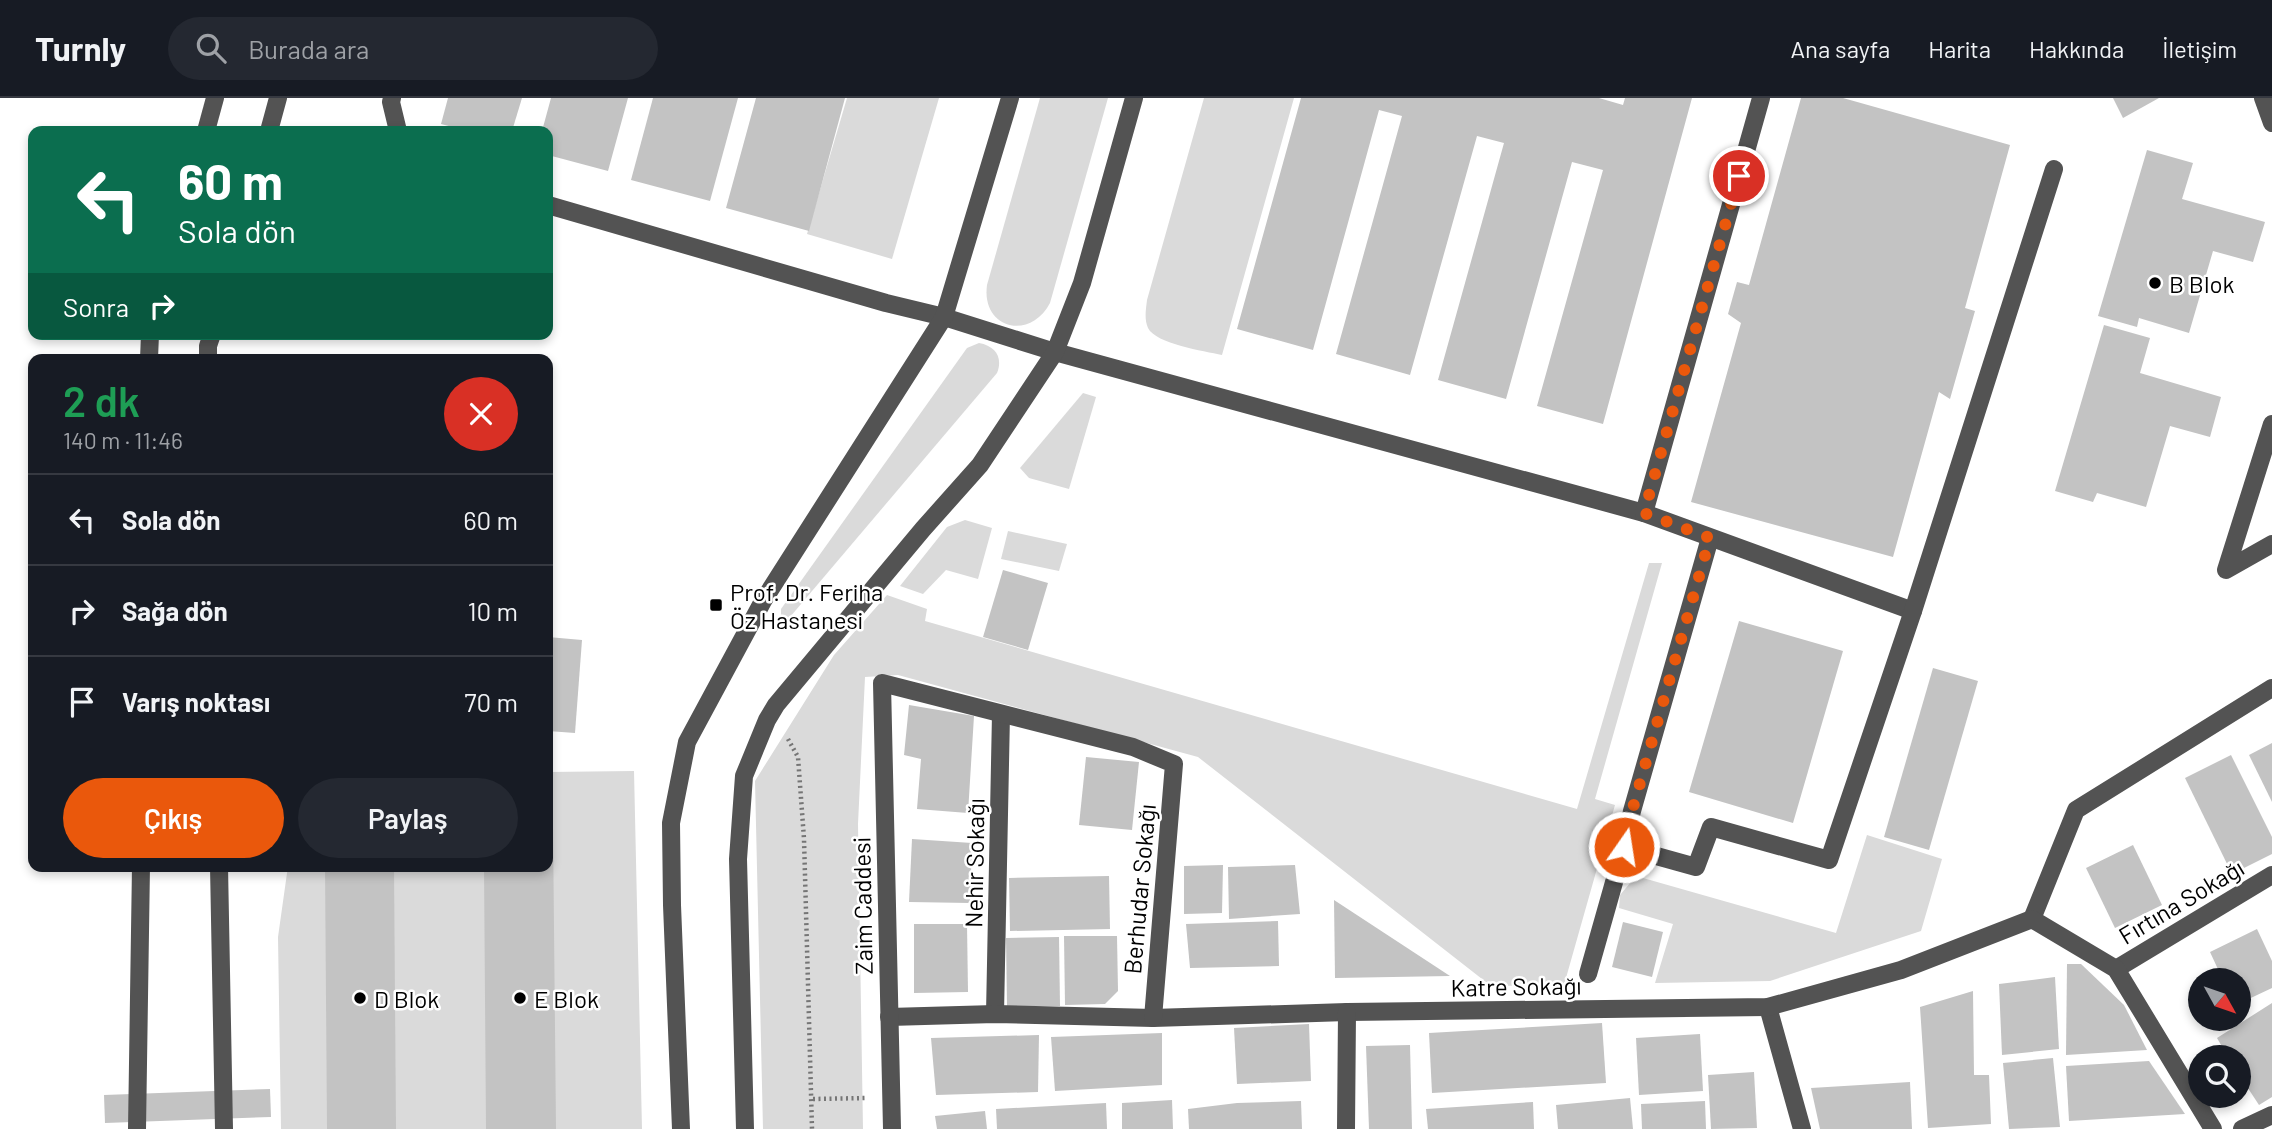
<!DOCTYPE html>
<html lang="tr">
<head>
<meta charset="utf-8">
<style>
	body { margin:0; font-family:Barlow,sans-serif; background:#242831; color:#f1f3f6; height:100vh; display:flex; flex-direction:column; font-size:26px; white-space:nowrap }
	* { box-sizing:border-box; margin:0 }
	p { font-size:23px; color:#9ea1a6 }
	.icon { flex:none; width:38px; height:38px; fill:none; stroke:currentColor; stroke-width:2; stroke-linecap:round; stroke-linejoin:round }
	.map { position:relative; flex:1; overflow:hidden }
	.sheet { position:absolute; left:28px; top:256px; width:525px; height:518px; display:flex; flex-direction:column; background:#171b24; border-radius:14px; box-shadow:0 4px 10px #0003 }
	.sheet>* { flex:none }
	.hud { position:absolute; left:28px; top:28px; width:525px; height:214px; border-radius:14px; box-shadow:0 4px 10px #0003; background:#0b6e4f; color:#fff; overflow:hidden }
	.needle { width:46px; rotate:130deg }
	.fabs { position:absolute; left:2188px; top:870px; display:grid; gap:14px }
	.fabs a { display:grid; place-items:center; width:63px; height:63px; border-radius:50%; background:#171b24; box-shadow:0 4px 10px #0003; font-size:35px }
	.pin { position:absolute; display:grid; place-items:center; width:60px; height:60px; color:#fff; margin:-30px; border:4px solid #fff; border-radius:50%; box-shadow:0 2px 7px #0007 }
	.me { position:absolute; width:77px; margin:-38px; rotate:13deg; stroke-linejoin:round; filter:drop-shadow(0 0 5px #0008) }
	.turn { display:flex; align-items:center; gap:24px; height:147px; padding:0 35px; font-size:32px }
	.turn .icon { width:91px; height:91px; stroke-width:2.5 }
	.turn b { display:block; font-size:49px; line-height:60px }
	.then { display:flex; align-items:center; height:66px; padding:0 35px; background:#0003; gap:14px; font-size:26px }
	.round { display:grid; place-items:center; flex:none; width:74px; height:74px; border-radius:37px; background:#242831 }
	.overview { display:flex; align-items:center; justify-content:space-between; height:119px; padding:0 35px }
	h1 { font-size:42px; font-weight:600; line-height:52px; color:#1e9e55 }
	.cta { display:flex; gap:14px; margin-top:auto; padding:14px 35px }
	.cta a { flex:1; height:80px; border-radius:42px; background:#ea580c; color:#fff; font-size:28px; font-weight:600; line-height:80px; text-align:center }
	.cta a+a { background:#242831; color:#f1f3f6 }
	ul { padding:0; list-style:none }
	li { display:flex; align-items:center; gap:21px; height:91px; padding:0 35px; border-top:2px solid #363941 }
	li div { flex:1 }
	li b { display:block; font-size:26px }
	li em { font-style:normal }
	header { display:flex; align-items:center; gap:42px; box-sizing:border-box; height:98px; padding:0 35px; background:#171b24; border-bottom:2px solid #363941 }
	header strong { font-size:33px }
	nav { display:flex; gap:38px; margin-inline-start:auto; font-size:24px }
	.search { width:490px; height:63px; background:#242831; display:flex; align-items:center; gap:18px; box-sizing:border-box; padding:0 24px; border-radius:38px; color:#9ea1a6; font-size:26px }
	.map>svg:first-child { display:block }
	.green { fill:#dadada }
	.building { fill:#c3c3c3 }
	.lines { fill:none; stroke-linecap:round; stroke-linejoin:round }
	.path { stroke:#757575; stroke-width:4.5; stroke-dasharray:2 3.5; stroke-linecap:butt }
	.minor { stroke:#535353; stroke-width:18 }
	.route { stroke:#ea580c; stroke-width:12; stroke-dasharray:0 21.6 }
	.poi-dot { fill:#000; stroke:#fff; stroke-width:2.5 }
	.labels { text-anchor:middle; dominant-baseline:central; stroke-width:5; stroke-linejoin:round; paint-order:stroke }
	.poi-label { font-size:24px; fill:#000; stroke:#fff; text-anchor:start }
	.street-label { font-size:24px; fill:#000; stroke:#fff }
</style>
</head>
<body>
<header>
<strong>Turnly</strong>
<div class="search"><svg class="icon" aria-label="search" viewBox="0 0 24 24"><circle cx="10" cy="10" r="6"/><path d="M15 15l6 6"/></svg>Burada ara</div>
<nav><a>Ana sayfa</a><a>Harita</a><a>Hakkında</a><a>İletişim</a></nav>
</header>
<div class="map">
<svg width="2272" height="1031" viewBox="0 0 2272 1031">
	<rect width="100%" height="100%" fill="#fff"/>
	<g class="green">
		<path d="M847,0H939L892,161L807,136Z"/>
		<path d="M1040,0H1108L1050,205C1030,243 981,231 987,187Z"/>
		<path d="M1204,0H1294L1222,257C1204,253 1156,246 1148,230C1144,221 1146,211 1147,202Z"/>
		<path d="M979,245C996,248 1003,260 997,275L790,519L785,521L781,519V511L967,250Z"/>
		<path d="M1083,295L1096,299L1069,391L1029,380L1020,370Z"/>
		<path d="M965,422L992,430L978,481L946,472L923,496L900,488L947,429Z"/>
		<path d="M1008,433L1067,446L1059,473L1001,461Z"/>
		<path d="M1649,465H1662L1595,701L1615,707L1564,887L1491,888L1198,659L898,577L865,579L858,726L863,1031H763L755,683L834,557L887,497L927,511L925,523L1577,711Z"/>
		<path d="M634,673L642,1031H281L278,839L288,768H548V674Z"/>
		<path d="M1867,737L1942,761L1921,833L1770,883L1655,885L1673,826L1619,810L1620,797L1636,778L1836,835Z"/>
	</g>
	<g class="building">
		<path d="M448,0H522L512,33H468L441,26Z"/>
		<path d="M551,0H628L608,73L548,57V33H542Z"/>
		<path d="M653,0H738L710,103L631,82Z"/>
		<path d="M756,0H845L809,133L726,110Z"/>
		<path d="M1301,0H1599L1623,7L1625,0H1692L1603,326L1537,308L1603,72L1572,64L1506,301L1438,282L1504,45L1477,38L1410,277L1336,256L1402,18L1379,12L1313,252L1237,231Z"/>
		<path d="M1801,0H1843L2010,47L1965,210L1975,213L1950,301L1939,294L1893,459L1691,404L1741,225L1728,216L1737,184L1749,187Z"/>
		<path d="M2113,0H2159L2123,20Z"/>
		<path d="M2147,52L2193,65L2182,101L2265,124L2253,164L2213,153L2189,235L2139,220L2137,229L2098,218Z"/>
		<path d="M2104,227L2150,240L2140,275L2221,299L2210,339L2170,328L2146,409L2097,395L2093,404L2055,393Z"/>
		<path d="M1003,472L1048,485L1028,552L983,539Z"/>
		<path d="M1739,523L1843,553L1793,725L1689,694Z"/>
		<path d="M548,539L582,542L575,635L548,633Z"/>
		<path d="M1933,570L1978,583L1929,752L1884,739Z"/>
		<path d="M909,607L974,618L968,715L917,711L921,661L904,657Z"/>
		<path d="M2272,645V704L2249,657Z"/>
		<path d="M2231,657L2272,739V756L2232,776L2185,680Z"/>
		<path d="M1086,659L1139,664L1132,732L1079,727Z"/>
		<path d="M548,729H553L556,1031H486L484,768H548Z"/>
		<path d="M912,741L972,745L970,805L909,804Z"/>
		<path d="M2133,747L2162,807L2115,830L2086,770Z"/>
		<path d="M1223,767L1222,815L1184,816V768Z"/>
		<path d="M1295,767L1300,816L1229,821L1228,769Z"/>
		<path d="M325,768H394L396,1031H327Z"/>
		<path d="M1109,778L1110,831L1010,833L1009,780Z"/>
		<path d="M1334,802L1450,878L1335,880Z"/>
		<path d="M1278,823L1279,868L1190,870L1186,826Z"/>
		<path d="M1623,824L1663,834L1652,879L1612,869Z"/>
		<path d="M914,826H967L968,894L914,895Z"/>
		<path d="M2257,831L2272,863V890L2238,906V882H2223L2210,854Z"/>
		<path d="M1064,838H1117L1118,893L1105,906L1065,907Z"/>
		<path d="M1059,839L1060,908H1007L1006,840Z"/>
		<path d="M2067,866H2081L2124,907L2147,952L2066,957Z"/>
		<path d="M2055,879L2059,951L2002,957L1999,886Z"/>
		<path d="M1973,893L1974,977H1989L1991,1026L1928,1030L1920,909Z"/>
		<path d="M2272,905V999L2259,1007L2238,975V959H2228L2217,940Z"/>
		<path d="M1602,925L1606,985L1432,995L1429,935Z"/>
		<path d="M1309,926L1311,983L1237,986L1234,930Z"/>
		<path d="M1162,935V987L1055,993L1051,939Z"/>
		<path d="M1700,936L1703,993L1639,997L1636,940Z"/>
		<path d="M1039,937L1038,994L936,997L931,940Z"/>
		<path d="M1410,947L1412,1031H1369L1366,948Z"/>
		<path d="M2053,960L2060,1029L2009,1031L2003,965Z"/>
		<path d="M2149,963L2185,1016L2069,1023L2066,968Z"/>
		<path d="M1754,974L1757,1030L1711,1031L1708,977Z"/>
		<path d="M1910,984L1912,1031H1820L1811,990Z"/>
		<path d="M270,991L271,1019L105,1025L104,997Z"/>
		<path d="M1630,1000L1633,1031H1558L1556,1007Z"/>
		<path d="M1172,1002L1173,1031H1122V1005Z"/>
		<path d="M1301,1003L1302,1031H1189L1188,1011L1237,1005Z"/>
		<path d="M1705,1003L1706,1031H1642L1641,1006Z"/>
		<path d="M1533,1004L1534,1031H1428L1426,1011Z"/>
		<path d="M1106,1005L1107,1031H997L996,1011Z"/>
		<path d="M985,1013L987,1031H937L935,1018Z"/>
	</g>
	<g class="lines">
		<g class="path">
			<path d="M788,641L798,659L804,741L812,1031"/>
			<path d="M813,1001L866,1000"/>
		</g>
		<g class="minor">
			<path d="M392,0L391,4L398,33"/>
			<path d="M2263,0L2272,25"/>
			<path d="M206,33L215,0"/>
			<path d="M269,33L278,0"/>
			<path d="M548,107L886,205L944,219L1055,254L1644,415L1913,513"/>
			<path d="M149,261L150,236"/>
			<path d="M208,261V248L212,236"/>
			<path d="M2272,326L2226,472L2272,446"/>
			<path d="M1644,415L1761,0"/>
			<path d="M1710,440L1632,713L1624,749L1696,769L1711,729L1829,762L1913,513L2054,71"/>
			<path d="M219,768L224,1031"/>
			<path d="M2032,821L2076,712L2272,590"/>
			<path d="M2116,871L2272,777"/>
			<path d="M1588,876L1624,749"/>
			<path d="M1768,909L1802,1031"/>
			<path d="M995,916L1001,616"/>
			<path d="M889,919L995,916L1153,920L1347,914L1768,909L1901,872L2032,821L2116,871L2213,1031"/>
			<path d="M137,1031L141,768"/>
			<path d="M681,1031L672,807L671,725L687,644L763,503L944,219L1010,0"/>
			<path d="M745,1031L738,761L744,678L767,622L776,607L923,431L980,367L1055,254L1082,185L1134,0"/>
			<path d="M892,1031L882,585L1133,649L1174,666L1153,920"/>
			<path d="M1346,1031L1347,914"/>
			<path d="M2242,1031L2272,1017"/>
		</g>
	</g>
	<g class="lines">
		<path class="route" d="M1624,749L1632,713L1710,440L1644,415L1739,78"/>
	</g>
	<g class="poi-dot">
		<circle cx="2155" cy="185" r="7"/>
		<rect x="709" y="500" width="14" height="14" rx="3.5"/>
		<circle cx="360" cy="900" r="7"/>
		<circle cx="520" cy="900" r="7"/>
	</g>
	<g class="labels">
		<g class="poi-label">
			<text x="2169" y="185">B Blok</text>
			<text x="730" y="493">Prof. Dr. Feriha<tspan x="730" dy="28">Öz Hastanesi</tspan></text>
			<text x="374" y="900">D Blok</text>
			<text x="534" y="900">E Blok</text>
		</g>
		<g class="street-label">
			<text transform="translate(974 765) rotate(-89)">Nehir Sokağı</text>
			<text transform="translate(1139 791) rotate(-85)">Berhudar Sokağı</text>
			<text transform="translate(2181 803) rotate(-31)">Fırtına Sokağı</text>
			<text transform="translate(862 808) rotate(-91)">Zaim Caddesi</text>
			<text transform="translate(1516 888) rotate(-1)">Katre Sokağı</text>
		</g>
	</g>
</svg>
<div class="fabs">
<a><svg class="needle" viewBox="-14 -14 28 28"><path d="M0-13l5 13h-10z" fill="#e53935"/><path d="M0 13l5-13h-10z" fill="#9ea1a6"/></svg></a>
<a><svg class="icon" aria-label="search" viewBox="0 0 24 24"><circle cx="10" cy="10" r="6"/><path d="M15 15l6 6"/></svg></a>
</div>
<div class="pin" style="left:1739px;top:78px;background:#d93025"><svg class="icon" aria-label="arrive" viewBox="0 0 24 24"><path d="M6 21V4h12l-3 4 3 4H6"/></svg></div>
<svg class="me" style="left:1624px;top:749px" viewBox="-20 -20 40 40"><circle r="17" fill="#ea580c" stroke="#fff" stroke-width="3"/><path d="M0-11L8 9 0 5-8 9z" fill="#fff"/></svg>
<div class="hud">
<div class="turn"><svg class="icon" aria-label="left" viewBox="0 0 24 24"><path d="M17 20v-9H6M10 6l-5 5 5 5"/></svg><div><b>60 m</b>Sola dön</div></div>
<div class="then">Sonra<svg class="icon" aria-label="right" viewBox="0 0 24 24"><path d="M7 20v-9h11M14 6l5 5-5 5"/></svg></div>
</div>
<section class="sheet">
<div class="overview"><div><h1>2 dk</h1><p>140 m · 11:46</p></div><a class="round" style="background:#d93025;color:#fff"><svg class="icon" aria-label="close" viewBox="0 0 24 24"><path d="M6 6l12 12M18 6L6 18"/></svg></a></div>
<ul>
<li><svg class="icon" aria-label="left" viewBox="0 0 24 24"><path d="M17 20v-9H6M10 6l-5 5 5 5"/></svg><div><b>Sola dön</b></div><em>60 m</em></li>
<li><svg class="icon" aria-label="right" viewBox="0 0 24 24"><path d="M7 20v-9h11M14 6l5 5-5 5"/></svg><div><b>Sağa dön</b></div><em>10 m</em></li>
<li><svg class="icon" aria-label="arrive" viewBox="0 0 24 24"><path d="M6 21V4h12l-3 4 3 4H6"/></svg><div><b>Varış noktası</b></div><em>70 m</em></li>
</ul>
<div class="cta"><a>Çıkış</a><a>Paylaş</a></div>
</section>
</div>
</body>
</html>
